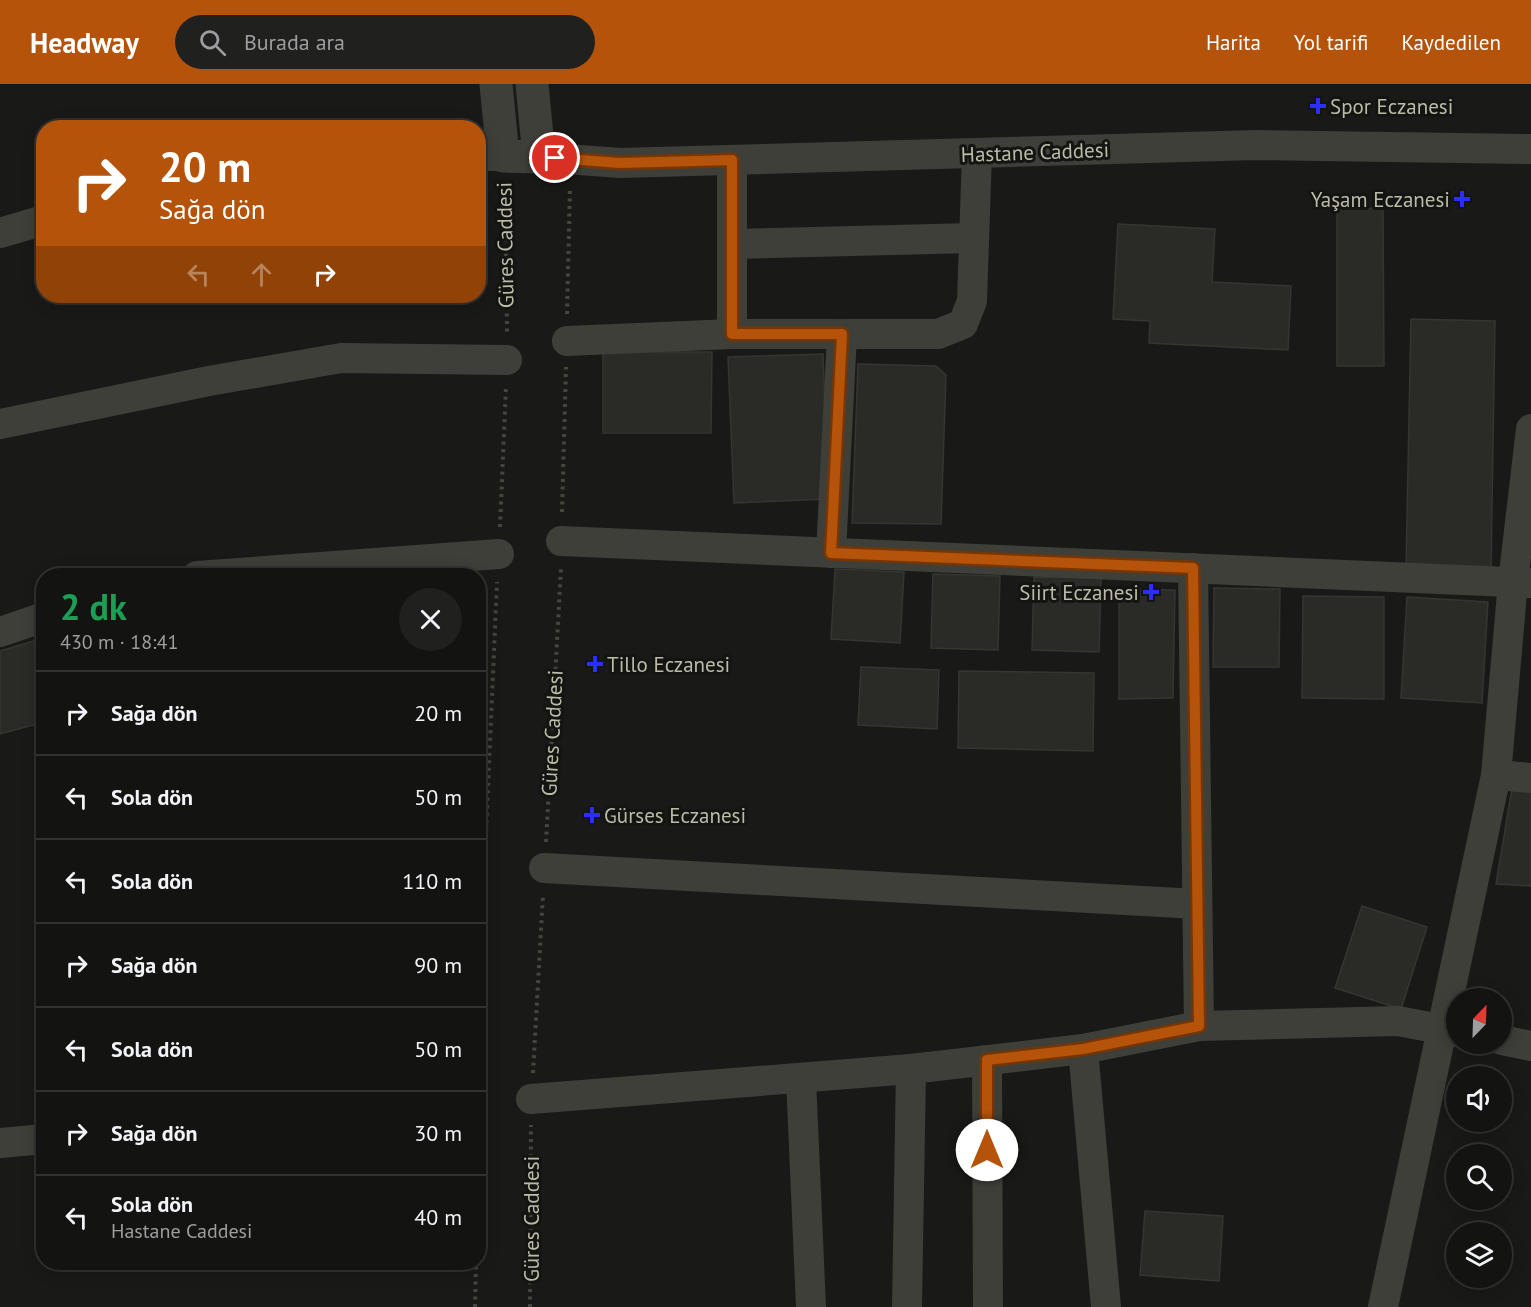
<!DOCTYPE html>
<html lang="tr">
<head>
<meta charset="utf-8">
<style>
	body { margin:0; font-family:"PT Sans",sans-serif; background:#20211f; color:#f1f3f6; height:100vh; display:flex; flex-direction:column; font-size:22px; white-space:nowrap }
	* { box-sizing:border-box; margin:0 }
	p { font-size:20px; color:#9d9e9f }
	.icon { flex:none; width:33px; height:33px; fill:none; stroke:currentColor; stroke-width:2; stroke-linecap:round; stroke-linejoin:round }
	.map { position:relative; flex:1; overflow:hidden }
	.details { position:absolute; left:36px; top:484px; width:450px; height:702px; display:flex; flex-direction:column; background:#131411; border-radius:24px; box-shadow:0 3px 15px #0003,0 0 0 2px #323331 }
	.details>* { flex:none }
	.hud { position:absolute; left:36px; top:36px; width:450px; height:183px; border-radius:24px; box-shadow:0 3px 15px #0003,0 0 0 2px #323331; background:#b45309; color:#fff; overflow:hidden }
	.needle { width:39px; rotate:23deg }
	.fabs { position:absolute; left:1446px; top:904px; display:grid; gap:12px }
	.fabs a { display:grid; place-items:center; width:66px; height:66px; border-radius:50%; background:#131411; box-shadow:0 3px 15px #0003,0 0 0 2px #323331; font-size:30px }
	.pin { position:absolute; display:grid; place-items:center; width:51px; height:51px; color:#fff; margin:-26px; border:3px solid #fff; border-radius:50%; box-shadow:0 2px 6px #0007 }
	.me { position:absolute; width:66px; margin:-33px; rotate:0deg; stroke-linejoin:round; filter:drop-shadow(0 0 4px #0008) }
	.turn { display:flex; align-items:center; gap:21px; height:126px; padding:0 24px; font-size:27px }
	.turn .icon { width:78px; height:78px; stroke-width:2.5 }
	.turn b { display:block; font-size:42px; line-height:51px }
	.lanes { display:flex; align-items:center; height:57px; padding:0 24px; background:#0003; justify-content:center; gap:30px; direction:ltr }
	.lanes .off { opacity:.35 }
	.round { display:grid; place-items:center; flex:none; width:63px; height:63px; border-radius:32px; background:#20211f }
	.overview { display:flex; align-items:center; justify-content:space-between; height:102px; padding:0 24px }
	h1 { font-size:36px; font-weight:800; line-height:45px; color:#1e9e55 }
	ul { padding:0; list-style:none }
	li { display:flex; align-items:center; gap:18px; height:84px; padding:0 24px; border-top:2px solid #323331 }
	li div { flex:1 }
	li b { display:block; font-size:22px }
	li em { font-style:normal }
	header { display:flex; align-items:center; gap:36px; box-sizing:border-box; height:84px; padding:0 30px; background:#b45309; color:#fff }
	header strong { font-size:28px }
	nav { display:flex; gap:33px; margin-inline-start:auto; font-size:21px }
	.search { width:420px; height:54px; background:#20211f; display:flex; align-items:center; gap:15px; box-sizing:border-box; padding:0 21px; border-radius:33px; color:#9d9e9f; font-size:22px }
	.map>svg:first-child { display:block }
	.building { fill:#2a2b27; stroke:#343631; stroke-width:1.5 }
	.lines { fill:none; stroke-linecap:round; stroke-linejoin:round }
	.path { stroke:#46463e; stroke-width:4; stroke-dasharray:3 4.5; stroke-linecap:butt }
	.minor { stroke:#3e3f38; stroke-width:30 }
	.tertiary { stroke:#3e3f38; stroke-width:33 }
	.route-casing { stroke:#753606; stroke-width:15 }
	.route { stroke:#b45309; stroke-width:10 }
	.poi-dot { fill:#2a2eff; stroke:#141512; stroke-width:2 }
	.labels { text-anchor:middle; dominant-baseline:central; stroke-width:6; stroke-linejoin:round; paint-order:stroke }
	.poi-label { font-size:21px; fill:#bbbba8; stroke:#141512; text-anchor:start }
	.street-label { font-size:21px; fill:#bbbba8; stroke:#141512 }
</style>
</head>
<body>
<header>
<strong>Headway</strong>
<div class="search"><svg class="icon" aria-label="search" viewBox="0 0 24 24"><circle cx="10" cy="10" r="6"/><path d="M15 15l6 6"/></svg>Burada ara</div>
<nav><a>Harita</a><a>Yol tarifi</a><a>Kaydedilen</a></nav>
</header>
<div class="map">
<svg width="1531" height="1223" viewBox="0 0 1531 1223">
	<rect width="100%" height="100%" fill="#191a17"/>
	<g class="building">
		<path d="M1383,124L1384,282H1337V125Z"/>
		<path d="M1118,140L1215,145L1212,198L1291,202L1288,266L1149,259L1150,237L1113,235Z"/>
		<path d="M1411,235L1495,237L1491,484L1406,483Z"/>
		<path d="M603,268H712L711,349H603Z"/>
		<path d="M823,270L828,415L734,419L728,273Z"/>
		<path d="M858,280L936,282L946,291L941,440L852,439Z"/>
		<path d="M835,485L904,488L900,559L831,555Z"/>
		<path d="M933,490L1000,492L998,566L931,564Z"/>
		<path d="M1034,493L1101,494L1099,568L1032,566Z"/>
		<path d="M1214,504L1280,505L1279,583H1213Z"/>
		<path d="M1119,505L1175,506L1173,614L1119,615Z"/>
		<path d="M1303,512L1384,513V615L1302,614Z"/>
		<path d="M1407,513L1488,518L1482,619L1401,614Z"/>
		<path d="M37,556L44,577V638L0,650V567Z"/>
		<path d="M861,583L939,586L937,645L858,641Z"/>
		<path d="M959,587L1094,589L1093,667L958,664Z"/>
		<path d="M1512,704L1531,705V802L1496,800Z"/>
		<path d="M1362,822L1427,843L1401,925L1335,904Z"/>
		<path d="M1145,1127L1223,1132L1219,1197L1140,1191Z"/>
	</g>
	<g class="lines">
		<g class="path">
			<path d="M505,102L507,248"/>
			<path d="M567,230L570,103"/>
			<path d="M562,428L566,283"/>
			<path d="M500,443L506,303"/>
			<path d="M546,758L561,484"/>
			<path d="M478,934L497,498"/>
			<path d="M533,989L543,810"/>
			<path d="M475,1223L476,1179"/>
			<path d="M530,1223L531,1041"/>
		</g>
		<g class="minor">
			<path d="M478,72H503"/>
			<path d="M539,73L620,79L1256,61L1531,65"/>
			<path d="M0,149L44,136"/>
			<path d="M732,160L973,154"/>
			<path d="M732,250V76"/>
			<path d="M567,257L732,250H938L963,240L972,217L977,69"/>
			<path d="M0,340L209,297L341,274L507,276"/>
			<path d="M561,457L1531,499"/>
			<path d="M831,469L842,250"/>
			<path d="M1193,484L1199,942"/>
			<path d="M197,492L499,470"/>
			<path d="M0,548L44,533"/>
			<path d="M1496,691L1531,694"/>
			<path d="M544,784L1197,820"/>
			<path d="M1502,956L1531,962"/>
			<path d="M1083,965L1106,1223"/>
			<path d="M987,976L988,1223"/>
			<path d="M801,995L811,1223"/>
			<path d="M531,1015L911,985L1083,965L1199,942L1398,937L1456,948"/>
			<path d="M0,1059L44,1055"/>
			<path d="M907,1223L911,985"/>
			<path d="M1383,1223L1496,691L1513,498L1531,345"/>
		</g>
		<path class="tertiary" d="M496,0L503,72L539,73L532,0"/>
	</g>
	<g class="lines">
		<defs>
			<path id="route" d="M555,74L620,79L732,76V250H842L831,469L1193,484L1199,942L1083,965L987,976V1066"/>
		</defs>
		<use href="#route" class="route-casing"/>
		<use href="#route" class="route"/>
	</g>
	<g class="poi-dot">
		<path d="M1315 13h6v6h6v6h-6v6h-6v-6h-6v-6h6z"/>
		<path d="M1459 106h6v6h6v6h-6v6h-6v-6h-6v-6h6z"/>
		<path d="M1148 499h6v6h6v6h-6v6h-6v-6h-6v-6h6z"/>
		<path d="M592 571h6v6h6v6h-6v6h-6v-6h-6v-6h6z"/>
		<path d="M589 722h6v6h6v6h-6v6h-6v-6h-6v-6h6z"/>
	</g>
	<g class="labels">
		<g class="poi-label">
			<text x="1330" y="22">Spor Eczanesi</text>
			<text x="1450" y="115" text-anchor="end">Yaşam Eczanesi</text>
			<text x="1139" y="508" text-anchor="end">Siirt Eczanesi</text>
			<text x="607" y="580">Tillo Eczanesi</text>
			<text x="604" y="731">Gürses Eczanesi</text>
		</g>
		<g class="street-label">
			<text transform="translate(1035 68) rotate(-2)">Hastane Caddesi</text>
			<text transform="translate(505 161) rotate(-91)">Güres Caddesi</text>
			<text transform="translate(552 649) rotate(-87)">Güres Caddesi</text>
			<text transform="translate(531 1135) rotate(-90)">Güres Caddesi</text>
		</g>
	</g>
</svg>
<div class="fabs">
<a><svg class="needle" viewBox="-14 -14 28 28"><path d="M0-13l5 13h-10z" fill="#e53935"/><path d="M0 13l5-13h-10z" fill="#9d9e9f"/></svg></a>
<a><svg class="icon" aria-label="sound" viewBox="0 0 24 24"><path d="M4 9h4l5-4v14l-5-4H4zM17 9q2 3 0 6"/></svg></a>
<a><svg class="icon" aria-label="search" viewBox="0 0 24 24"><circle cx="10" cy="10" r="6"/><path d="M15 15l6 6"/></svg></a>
<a><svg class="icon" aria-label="layers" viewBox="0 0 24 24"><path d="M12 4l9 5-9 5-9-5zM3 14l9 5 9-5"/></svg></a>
</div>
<div class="pin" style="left:555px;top:74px;background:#d93025"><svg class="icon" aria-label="arrive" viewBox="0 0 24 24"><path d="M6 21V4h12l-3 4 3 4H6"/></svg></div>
<svg class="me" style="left:987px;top:1066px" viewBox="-20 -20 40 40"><circle r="19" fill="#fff"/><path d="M0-13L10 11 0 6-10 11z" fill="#b45309"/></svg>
<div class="hud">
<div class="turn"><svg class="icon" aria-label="right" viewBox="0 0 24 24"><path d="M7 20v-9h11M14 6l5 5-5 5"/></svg><div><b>20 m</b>Sağa dön</div></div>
<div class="lanes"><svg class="icon off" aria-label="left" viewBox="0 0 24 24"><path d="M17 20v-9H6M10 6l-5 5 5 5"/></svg><svg class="icon off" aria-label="ahead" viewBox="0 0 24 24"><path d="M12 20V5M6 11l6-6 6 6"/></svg><svg class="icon" aria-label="right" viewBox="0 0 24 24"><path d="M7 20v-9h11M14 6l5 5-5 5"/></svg></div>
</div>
<section class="details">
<div class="overview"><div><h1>2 dk</h1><p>430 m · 18:41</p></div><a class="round"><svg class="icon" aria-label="close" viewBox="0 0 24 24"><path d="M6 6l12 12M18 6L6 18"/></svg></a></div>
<ul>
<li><svg class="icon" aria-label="right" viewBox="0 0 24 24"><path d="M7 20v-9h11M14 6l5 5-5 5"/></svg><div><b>Sağa dön</b></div><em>20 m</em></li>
<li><svg class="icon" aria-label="left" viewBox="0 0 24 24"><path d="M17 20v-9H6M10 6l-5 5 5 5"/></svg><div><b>Sola dön</b></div><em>50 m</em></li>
<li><svg class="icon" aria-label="left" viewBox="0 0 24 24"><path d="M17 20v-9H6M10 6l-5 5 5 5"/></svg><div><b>Sola dön</b></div><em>110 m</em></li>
<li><svg class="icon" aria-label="right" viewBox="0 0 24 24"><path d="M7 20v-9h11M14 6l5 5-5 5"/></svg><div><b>Sağa dön</b></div><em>90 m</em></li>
<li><svg class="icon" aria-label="left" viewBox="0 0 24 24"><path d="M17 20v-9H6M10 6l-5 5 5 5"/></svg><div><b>Sola dön</b></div><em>50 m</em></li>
<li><svg class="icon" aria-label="right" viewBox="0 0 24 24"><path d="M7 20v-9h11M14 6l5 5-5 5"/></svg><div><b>Sağa dön</b></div><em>30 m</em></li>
<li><svg class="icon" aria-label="left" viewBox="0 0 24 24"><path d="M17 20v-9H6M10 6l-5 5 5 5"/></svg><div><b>Sola dön</b><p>Hastane Caddesi</p></div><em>40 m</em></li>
</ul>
</section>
</div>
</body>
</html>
